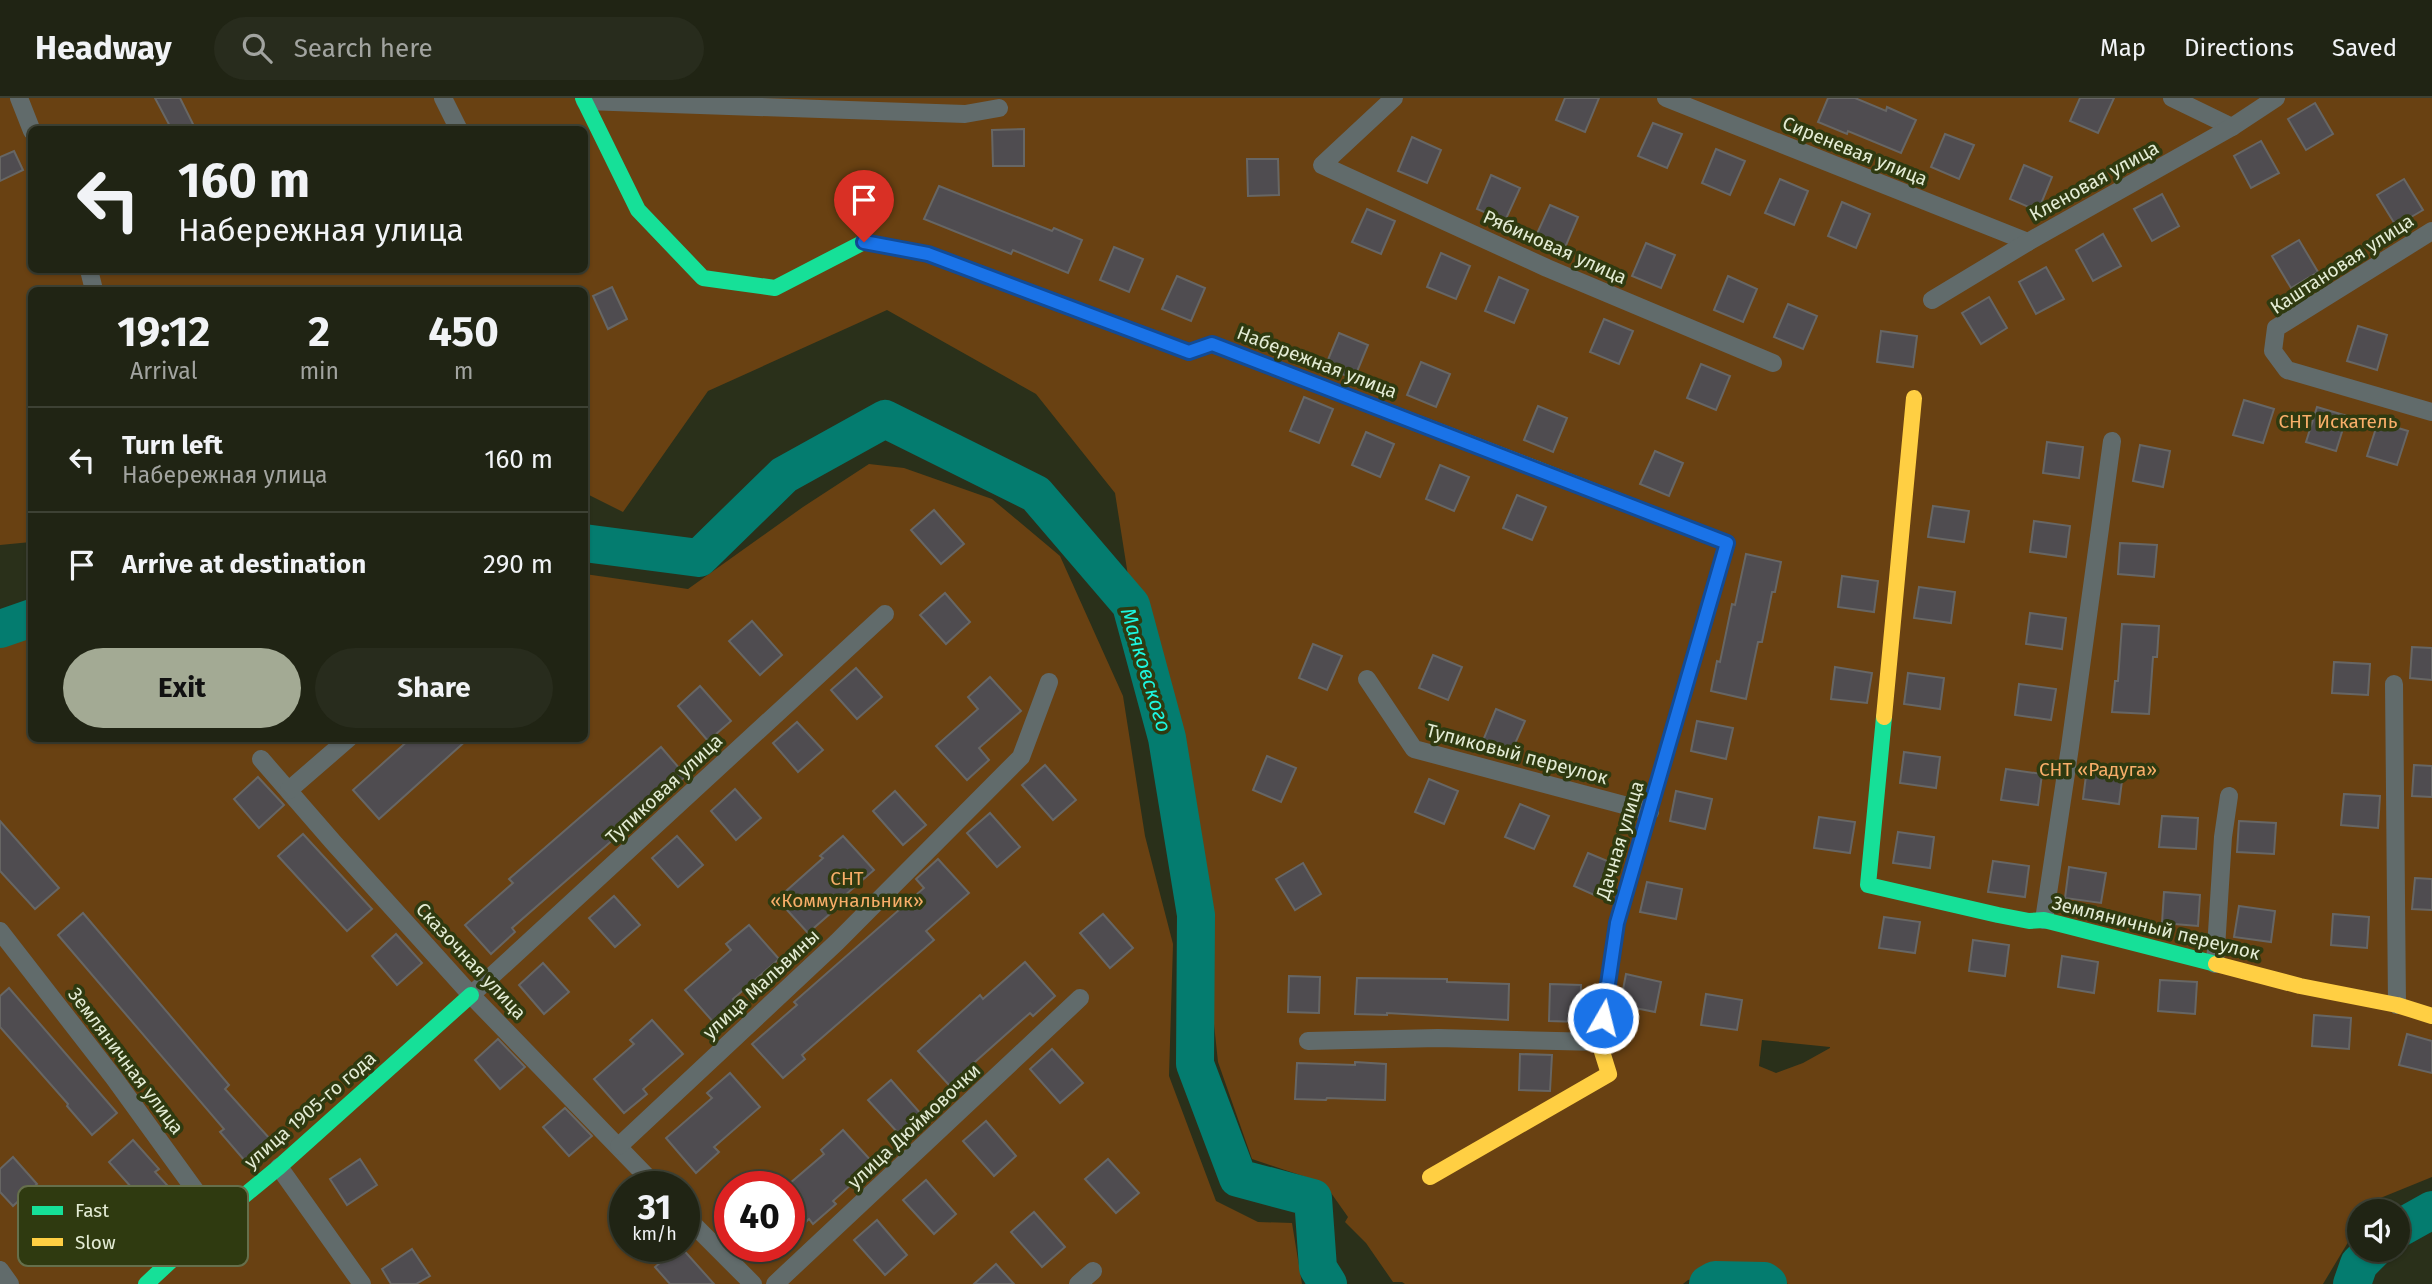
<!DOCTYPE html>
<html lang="en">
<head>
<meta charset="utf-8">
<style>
	body { margin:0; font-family:"Fira Sans",sans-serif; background:#282c1d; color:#f1f3f6; height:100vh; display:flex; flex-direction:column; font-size:26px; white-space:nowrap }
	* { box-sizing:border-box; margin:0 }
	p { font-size:23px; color:#a2a4a0 }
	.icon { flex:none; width:38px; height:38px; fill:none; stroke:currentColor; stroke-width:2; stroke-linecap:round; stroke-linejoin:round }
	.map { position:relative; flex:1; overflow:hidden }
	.drawer { position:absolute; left:28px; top:189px; width:560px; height:455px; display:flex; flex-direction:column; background:#202414; border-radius:10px; box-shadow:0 2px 5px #0004,0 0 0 2px #3d4134 }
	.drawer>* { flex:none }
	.guide { position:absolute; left:28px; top:28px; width:560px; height:147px; border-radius:10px; box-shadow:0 2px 5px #0004,0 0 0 2px #3d4134; background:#202414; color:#f1f3f6; overflow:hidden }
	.fabs { position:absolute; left:2347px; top:1101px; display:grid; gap:14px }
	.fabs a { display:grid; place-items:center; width:63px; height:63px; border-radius:50%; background:#202414; box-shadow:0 2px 5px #0004,0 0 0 2px #3d4134; font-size:35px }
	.speed { position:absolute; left:609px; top:1073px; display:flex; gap:14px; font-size:35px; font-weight:700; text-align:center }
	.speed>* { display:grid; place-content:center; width:91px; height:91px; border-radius:50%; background:#202414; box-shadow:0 2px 5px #0004,0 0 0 2px #3d4134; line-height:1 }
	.speed small { font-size:18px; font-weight:400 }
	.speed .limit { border:10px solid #d22; background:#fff; color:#111 }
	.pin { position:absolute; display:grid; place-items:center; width:60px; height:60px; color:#fff; margin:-72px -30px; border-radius:50% 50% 50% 0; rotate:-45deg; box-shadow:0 0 7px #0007 }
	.pin .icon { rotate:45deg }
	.me { position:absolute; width:77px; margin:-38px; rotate:8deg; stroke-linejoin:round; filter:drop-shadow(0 0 5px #0008) }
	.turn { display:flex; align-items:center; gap:24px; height:147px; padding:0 35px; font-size:32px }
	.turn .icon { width:91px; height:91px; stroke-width:2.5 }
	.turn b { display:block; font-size:49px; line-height:60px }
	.eta { display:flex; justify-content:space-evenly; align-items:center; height:119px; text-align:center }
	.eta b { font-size:42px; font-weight:700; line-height:49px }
	.button { display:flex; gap:14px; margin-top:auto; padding:14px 35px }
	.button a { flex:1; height:80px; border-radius:42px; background:#a3aa94; color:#111; font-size:28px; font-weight:700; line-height:80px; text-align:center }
	.button a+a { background:#282c1d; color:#f1f3f6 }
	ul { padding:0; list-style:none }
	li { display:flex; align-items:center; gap:21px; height:105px; padding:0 35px; border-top:2px solid #3d4134 }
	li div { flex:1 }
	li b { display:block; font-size:26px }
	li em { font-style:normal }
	header { display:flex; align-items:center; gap:42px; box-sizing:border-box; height:98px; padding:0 35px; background:#202414; border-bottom:2px solid #3d4134 }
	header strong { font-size:33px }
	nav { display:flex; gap:38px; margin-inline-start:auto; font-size:24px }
	.search { width:490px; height:63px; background:#282c1d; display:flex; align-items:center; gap:18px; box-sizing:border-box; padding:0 24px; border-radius:38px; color:#a2a4a0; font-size:26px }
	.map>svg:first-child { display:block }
	.green { fill:#694112; fill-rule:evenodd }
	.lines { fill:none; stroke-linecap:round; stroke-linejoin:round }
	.river { stroke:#047c6f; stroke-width:38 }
	.building { fill:#4f4c50; stroke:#676664; stroke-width:2 }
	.street { stroke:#616b6b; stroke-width:18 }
	.fast { stroke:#16e098; stroke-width:16 }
	.slow { stroke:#ffcf43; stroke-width:16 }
	.route-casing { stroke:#114b97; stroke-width:18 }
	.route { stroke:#1a73e8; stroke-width:12 }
	.labels { text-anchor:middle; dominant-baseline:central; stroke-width:7; stroke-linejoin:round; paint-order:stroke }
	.street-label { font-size:19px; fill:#e4ecd5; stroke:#2f3a10 }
	.park-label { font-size:19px; fill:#f8ae69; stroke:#2f3a10 }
	.water-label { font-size:21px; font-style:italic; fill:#1df6df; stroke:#2f3a10 }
	.key { fill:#2f3a10; stroke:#656f4b; stroke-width:2 }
	.key-label { font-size:19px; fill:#e4ecd5 }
</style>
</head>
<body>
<header>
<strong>Headway</strong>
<div class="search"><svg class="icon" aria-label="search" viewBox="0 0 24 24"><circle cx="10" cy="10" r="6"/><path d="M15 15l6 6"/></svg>Search here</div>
<nav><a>Map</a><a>Directions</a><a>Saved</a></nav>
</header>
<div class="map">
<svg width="2432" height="1186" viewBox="0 0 2432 1186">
	<rect width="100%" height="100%" fill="#2a301a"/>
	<g class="green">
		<path d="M0,0H2432V1079L2373,1103L2367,1113H2359V1126L2323,1186H1788L1765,1171L1688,1182L1683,1186H1405L1402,1184H1393L1366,1145L1345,1124L1348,1119L1324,1085L1252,1061L1218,964L1188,680L1155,596L1129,484L1115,395L1036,296L887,212L708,293L623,414L585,395L584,192H32L31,444L0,447ZM32,32H584V172H32ZM1762,942L1830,949V950L1803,965L1776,975L1759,968Z"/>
		<path d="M869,366L904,370L992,401L1060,458L1123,598L1145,738L1173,846L1169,978L1216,1103L1258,1124L1292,1125L1302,1186H0V533L31,524L32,640H584L585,476L688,491L803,409ZM625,1088H684V1148H625ZM730,1088H789V1148H730Z"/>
	</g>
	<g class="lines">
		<g class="river">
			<path d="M584,445L699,460L784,377L885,321L1036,396L1131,507L1167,640L1196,817L1195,966L1238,1080L1313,1100L1318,1170L1328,1186"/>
			<path d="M0,531L32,520"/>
			<path d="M2398,1131L2432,1112"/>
			<path d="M1708,1186L1715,1182L1764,1183L1768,1186"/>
			<path d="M2352,1186L2359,1166L2373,1152"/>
		</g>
	</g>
	<g class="building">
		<path d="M155,0H180L193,26L183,32H172Z"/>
		<path d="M1565,0H1599L1585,34L1556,22Z"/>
		<path d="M1828,0H1855L1886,13L1887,9L1916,22L1901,55L1848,33L1847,36L1818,24Z"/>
		<path d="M2080,0H2114L2098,35L2070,23Z"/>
		<path d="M2315,5L2333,36L2306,52L2288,21Z"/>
		<path d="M1653,25L1682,36L1667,70L1638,58Z"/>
		<path d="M1024,31V68H993L992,32Z"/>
		<path d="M1945,36L1974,47L1959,81L1931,69Z"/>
		<path d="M1412,39L1441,52L1427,85L1398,73Z"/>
		<path d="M2261,43L2279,75L2251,90L2234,58Z"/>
		<path d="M1716,51L1745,63L1730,97L1702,85Z"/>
		<path d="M14,53L23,72L0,83V59Z"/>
		<path d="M1247,61H1278L1279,97L1248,98Z"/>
		<path d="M2024,67L2052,79L2038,113L2010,101Z"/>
		<path d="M1491,77L1520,90L1505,123L1477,111Z"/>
		<path d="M1780,81L1808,93L1794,127L1765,115Z"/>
		<path d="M2404,81L2423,112L2396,128L2377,97Z"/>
		<path d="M854,85L885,87L883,123L852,121Z"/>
		<path d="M939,88L1052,133L1054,130L1082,142L1068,175L1013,152L1011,156L924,121Z"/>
		<path d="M2162,96L2179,128L2152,143L2134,111Z"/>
		<path d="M1842,104L1870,116L1856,150L1828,138Z"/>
		<path d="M1550,107L1578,119L1564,152L1535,140Z"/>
		<path d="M1367,111L1395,123L1381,156L1352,144Z"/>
		<path d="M2103,136L2121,168L2093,183L2076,152Z"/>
		<path d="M2299,142L2318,174L2291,190L2272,158Z"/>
		<path d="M1646,145L1675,157L1661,190L1632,178Z"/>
		<path d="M1114,149L1143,161L1129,194L1100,182Z"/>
		<path d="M1441,155L1470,168L1456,201L1427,189Z"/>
		<path d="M2046,169L2064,201L2036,216L2019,184Z"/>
		<path d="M1177,178L1205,190L1191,223L1162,211Z"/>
		<path d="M1728,178L1757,191L1743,224L1714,212Z"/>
		<path d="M1499,179L1528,192L1514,225L1485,213Z"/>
		<path d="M612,189L627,221L608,231L593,198Z"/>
		<path d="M1989,199L2007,230L1981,246L1962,215Z"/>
		<path d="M1788,206L1817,218L1803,251L1774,239Z"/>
		<path d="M1604,221L1633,233L1619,266L1590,254Z"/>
		<path d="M2358,228L2387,237L2377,272L2347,263Z"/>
		<path d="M1881,233L1917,238L1913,269L1877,264Z"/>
		<path d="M1339,235L1368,247L1354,281L1325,269Z"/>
		<path d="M1421,264L1450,276L1436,309L1407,297Z"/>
		<path d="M1701,266L1730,278L1716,312L1687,300Z"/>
		<path d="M1304,299L1333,311L1319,345L1290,333Z"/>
		<path d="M2244,302L2274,311L2263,345L2233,337Z"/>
		<path d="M1538,308L1567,320L1553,354L1524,342Z"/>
		<path d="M2317,309L2347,318L2336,353L2306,344Z"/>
		<path d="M2378,324L2408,333L2397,367L2367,358Z"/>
		<path d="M1366,334L1394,346L1380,379L1352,367Z"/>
		<path d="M2047,344L2083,349L2079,380L2043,375Z"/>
		<path d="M2140,347L2170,353L2163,389L2133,383Z"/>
		<path d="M1655,353L1683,365L1669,398L1640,386Z"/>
		<path d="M1440,367L1469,379L1454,413L1426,401Z"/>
		<path d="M1517,397L1546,409L1532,442L1503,430Z"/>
		<path d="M1933,408L1969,413L1964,444L1928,439Z"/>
		<path d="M934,412L964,446L941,466L911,432Z"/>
		<path d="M2034,423L2070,428L2066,459L2030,454Z"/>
		<path d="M2120,445L2157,447L2154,479L2118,476Z"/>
		<path d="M1746,456L1781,464L1775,494H1772L1762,544H1758L1746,601L1711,593L1717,563L1720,564L1732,506L1735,507Z"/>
		<path d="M1842,478L1878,483L1874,514L1838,509Z"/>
		<path d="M1919,489L1955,494L1951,525L1914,520Z"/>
		<path d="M945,495L970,524L946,546L920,517Z"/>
		<path d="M2030,515L2066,520L2062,551L2026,546Z"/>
		<path d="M752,523L782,557L760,577L729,543Z"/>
		<path d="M2122,526L2159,528L2157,559H2153L2149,616L2112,614L2115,583H2118Z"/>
		<path d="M1313,546L1342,558L1327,592L1299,580Z"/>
		<path d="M2412,549L2432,550V582L2410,580Z"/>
		<path d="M1433,557L1462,569L1448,602L1419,590Z"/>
		<path d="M2334,564L2370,566L2368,597L2332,595Z"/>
		<path d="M1835,569L1872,575L1867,605L1831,601Z"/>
		<path d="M856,570L882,599L857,621L831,592Z"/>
		<path d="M1908,575L1944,580L1940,611L1904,606Z"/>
		<path d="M990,579L1021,613L979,650L989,662L967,682L936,648L978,611L968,599Z"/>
		<path d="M2019,586L2056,591L2051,622L2015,617Z"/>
		<path d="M700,588L731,623L708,643L678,608Z"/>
		<path d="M1496,611L1525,623L1510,657L1482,645Z"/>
		<path d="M1697,623L1733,630L1726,661L1691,653Z"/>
		<path d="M797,624L823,652L798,674L773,645Z"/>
		<path d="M411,640H469L379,721L353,692Z"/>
		<path d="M661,649L686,678L512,830L515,834L491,856L465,827L513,785L509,781Z"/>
		<path d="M1904,654L1940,659L1936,690L1900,685Z"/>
		<path d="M1267,658L1296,670L1281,704L1253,692Z"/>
		<path d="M1045,667L1076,702L1053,722L1022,687Z"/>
		<path d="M2414,667L2432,668V699L2412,698Z"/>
		<path d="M2087,670L2123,675L2119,706L2083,701Z"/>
		<path d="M2006,671L2042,676L2038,707L2001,702Z"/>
		<path d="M258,679L284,707L259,730L234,701Z"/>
		<path d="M1429,681L1458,693L1444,726L1415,714Z"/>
		<path d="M735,691L761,720L736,742L711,713Z"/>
		<path d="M895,693L926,727L903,747L873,713Z"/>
		<path d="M1676,693L1712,701L1705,731L1670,723Z"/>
		<path d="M2344,696L2380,698L2378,730L2341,727Z"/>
		<path d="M1520,706L1549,718L1534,751L1505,739Z"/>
		<path d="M990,715L1020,749L997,769L967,735Z"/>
		<path d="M2162,718L2198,720L2196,751L2159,749Z"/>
		<path d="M1819,719L1855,724L1850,755L1814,750Z"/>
		<path d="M0,723L59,790L35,811L0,773Z"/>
		<path d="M2239,723L2276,725L2274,756L2237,754Z"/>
		<path d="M1898,734L1934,739L1930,770L1893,765Z"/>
		<path d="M303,736L372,811L347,833L278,758Z"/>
		<path d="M677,738L703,767L678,789L652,760Z"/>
		<path d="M843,738L874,772L828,812L831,815L808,835L777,801L823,760L820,758Z"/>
		<path d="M1588,755L1617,767L1603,801L1574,788Z"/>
		<path d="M938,761L969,795L926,833L934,842L802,957L805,961L783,980L752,946L797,907L794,904L924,790L916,781Z"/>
		<path d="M1993,763L2029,768L2025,799L1988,794Z"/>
		<path d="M1303,765L1321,796L1295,812L1276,781Z"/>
		<path d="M2069,769L2106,775L2101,805L2065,800Z"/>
		<path d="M2415,780L2432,781V812L2412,811Z"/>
		<path d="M1647,784L1682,791L1676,821L1640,814Z"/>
		<path d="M2164,794L2200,797L2198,828L2162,825Z"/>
		<path d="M614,798L640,827L615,849L589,820Z"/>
		<path d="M2239,808L2275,813L2271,844L2234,839Z"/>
		<path d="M83,815L229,987L225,991L270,1041L245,1063L220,1034L224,1031L58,837Z"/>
		<path d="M1103,816L1133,850L1110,870L1080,835Z"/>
		<path d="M2333,816L2369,819L2367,850L2331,847Z"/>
		<path d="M1884,819L1920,824L1915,855L1879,850Z"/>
		<path d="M749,827L779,861L733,901L738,906L715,926L685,892L731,852L726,846Z"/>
		<path d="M396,836L422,865L397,887L372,858Z"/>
		<path d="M1973,842L2009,847L2005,878L1969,873Z"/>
		<path d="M2062,858L2098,864L2094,895L2058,889Z"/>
		<path d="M1025,864L1055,898L1033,918L1030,915L949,987L918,953L980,897L983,901Z"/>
		<path d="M543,865L569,894L544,916L519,887Z"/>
		<path d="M1626,876L1661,884L1655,914L1620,907Z"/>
		<path d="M1289,878L1320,879L1319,915L1288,914Z"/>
		<path d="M1357,880L1447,881V884L1509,886L1508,922L1387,915V917L1355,916Z"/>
		<path d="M2160,882L2197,884L2195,916L2158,913Z"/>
		<path d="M1550,886L1581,887L1580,924L1549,923Z"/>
		<path d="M9,890L117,1015L92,1037L67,1008L68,1006L0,929V898Z"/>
		<path d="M1706,896L1742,902L1737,932L1701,927Z"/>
		<path d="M2314,917L2351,920L2349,951L2312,948Z"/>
		<path d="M652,922L683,956L643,991L647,996L624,1015L594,981L634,946L630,942Z"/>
		<path d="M2407,936L2432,943V975L2399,967Z"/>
		<path d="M498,941L525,969L500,991L475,962Z"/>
		<path d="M1052,951L1083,985L1060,1005L1030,971Z"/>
		<path d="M1520,956L1552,957L1550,993L1519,992Z"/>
		<path d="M1355,964L1386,966L1385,1002L1327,1000L1326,1002L1295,1001L1297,965L1355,967Z"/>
		<path d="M730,975L760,1009L714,1049L719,1054L696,1075L666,1040L712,1000L707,995Z"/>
		<path d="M891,982L921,1016L899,1036L868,1002Z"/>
		<path d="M565,1010L592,1038L569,1058L543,1029Z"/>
		<path d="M986,1023L1016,1058L994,1078L963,1043Z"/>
		<path d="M843,1032L874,1066L833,1103L836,1106L813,1126L809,1121L789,1139V1086L824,1056L821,1052Z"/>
		<path d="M133,1042L159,1071L155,1074L196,1119L169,1144L148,1121L154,1115L109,1064Z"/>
		<path d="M13,1059L37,1086L13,1108L0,1094V1071Z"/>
		<path d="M360,1061L377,1087L347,1107L330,1081Z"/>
		<path d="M1108,1061L1139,1095L1116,1115L1085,1081Z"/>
		<path d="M926,1082L956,1116L934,1136L903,1102Z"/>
		<path d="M1034,1114L1065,1149L1042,1169L1011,1134Z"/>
		<path d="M877,1122L907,1157L885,1177L854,1142Z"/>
		<path d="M680,1148L714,1186H670L655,1169Z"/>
		<path d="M412,1151L430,1178L416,1186H391L382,1171Z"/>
		<path d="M996,1166L1014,1186H974Z"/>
	</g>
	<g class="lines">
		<g class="street">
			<path d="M19,0L32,33"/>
			<path d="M443,0L459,32"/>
			<path d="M1394,0L1322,67L1547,170L1773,265"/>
			<path d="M1666,0L2028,144"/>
			<path d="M2172,0L2232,29"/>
			<path d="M585,3L965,16L999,10"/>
			<path d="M2432,133L2276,230L2273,253L2287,272L2432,314"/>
			<path d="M89,172L94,192"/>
			<path d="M1932,202L2028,144L2232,29L2276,0"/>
			<path d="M1367,581L1414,651L1650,714"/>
			<path d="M2394,586L2397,907"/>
			<path d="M261,661L333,744L471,897L656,1088"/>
			<path d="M289,692L349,640"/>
			<path d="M2044,822L2070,649L2112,343"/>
			<path d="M0,833L114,980L216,1121"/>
			<path d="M2215,866L2223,739L2229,698"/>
			<path d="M471,897L885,516"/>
			<path d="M1308,943L1438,940L1599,944"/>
			<path d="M619,1048L837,844L1021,659L1049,584"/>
			<path d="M279,1069L362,1186"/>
			<path d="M684,1117L753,1186"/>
			<path d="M0,1172L10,1186"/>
			<path d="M775,1186L1080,900"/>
			<path d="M1078,1186L1093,1173"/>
		</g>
		<g class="fast">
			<path d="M583,0L638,112L703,180L775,190L864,144L928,156L1056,204"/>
			<path d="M1537,371L1727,445L1626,794"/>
			<path d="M1884,619L1868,787L1998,817L2029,823L2044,822L2216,866"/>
			<path d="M146,1186L216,1121L279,1069L471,897"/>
		</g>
		<g class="slow">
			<path d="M1056,204L1189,254L1212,246L1537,371"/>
			<path d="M1884,619L1914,300"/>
			<path d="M2216,866L2300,888L2397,907L2432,918"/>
			<path d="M1430,1079L1609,976L1599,944L1617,825L1626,794"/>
		</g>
	</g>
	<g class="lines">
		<defs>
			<path id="route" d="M864,144L928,156L1189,254L1212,246L1727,445L1617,825L1603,920"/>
		</defs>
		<use href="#route" class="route-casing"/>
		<use href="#route" class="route"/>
	</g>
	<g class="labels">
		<g class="street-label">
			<text transform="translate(1855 53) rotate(22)">Сиреневая улица</text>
			<text transform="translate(2094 83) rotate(-29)">Кленовая улица</text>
			<text transform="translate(1555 149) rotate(24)">Рябиновая улица</text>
			<text transform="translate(2342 166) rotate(-33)">Каштановая улица</text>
			<text transform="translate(1317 264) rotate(21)">Набережная улица</text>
			<text transform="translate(1517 656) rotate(15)">Тупиковый переулок</text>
			<text transform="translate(664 691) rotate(-43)">Тупиковая улица</text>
			<text transform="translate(1620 742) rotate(-73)">Дачная улица</text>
			<text transform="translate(2156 830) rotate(14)">Земляничный переулок</text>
			<text transform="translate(471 863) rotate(47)">Сказочная улица</text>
			<text transform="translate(761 886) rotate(-43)">улица Мальвины</text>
			<text transform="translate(126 963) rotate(53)">Земляничная улица</text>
			<text transform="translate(310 1012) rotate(-41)">улица 1905-го года</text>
			<text transform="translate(914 1028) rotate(-43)">улица Дюймовочки</text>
		</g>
		<g class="park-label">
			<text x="2338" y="323">СНТ Искатель</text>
			<text x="2098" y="671">СНТ «Радуга»</text>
			<text x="847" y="780">СНТ<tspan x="847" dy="22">«Коммунальник»</tspan></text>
		</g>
		<g class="water-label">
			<text transform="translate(1146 572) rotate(73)">Маяковского</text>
		</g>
	</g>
	<rect x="18" y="1088" width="230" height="80" rx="10" class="key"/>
	<rect x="32" y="1108" width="31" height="9" fill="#16e098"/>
	<rect x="32" y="1140" width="31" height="8" fill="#ffcf43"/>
	<g class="key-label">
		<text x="75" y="1119">Fast</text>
		<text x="75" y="1151">Slow</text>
	</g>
</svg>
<div class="fabs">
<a><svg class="icon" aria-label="sound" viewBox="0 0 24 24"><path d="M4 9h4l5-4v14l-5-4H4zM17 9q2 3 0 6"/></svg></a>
</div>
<div class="speed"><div>31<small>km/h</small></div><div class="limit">40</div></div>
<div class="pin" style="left:864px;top:144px;background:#d93025"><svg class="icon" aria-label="arrive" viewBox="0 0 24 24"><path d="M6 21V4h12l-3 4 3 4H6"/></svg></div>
<svg class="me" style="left:1603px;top:920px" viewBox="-20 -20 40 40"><circle r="17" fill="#1a73e8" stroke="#fff" stroke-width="3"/><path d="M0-11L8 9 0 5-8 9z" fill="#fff"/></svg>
<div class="guide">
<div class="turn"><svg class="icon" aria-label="left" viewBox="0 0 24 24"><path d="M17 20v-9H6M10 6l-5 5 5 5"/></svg><div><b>160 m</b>Набережная улица</div></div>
</div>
<section class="drawer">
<div class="eta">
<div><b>19:12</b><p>Arrival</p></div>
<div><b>2</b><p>min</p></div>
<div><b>450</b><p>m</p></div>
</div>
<ul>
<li><svg class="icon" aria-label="left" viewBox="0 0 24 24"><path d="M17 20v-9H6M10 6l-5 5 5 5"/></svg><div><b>Turn left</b><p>Набережная улица</p></div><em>160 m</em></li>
<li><svg class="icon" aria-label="arrive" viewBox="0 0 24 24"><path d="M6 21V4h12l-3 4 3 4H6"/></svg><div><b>Arrive at destination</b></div><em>290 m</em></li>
</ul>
<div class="button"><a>Exit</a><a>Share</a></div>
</section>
</div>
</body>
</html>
